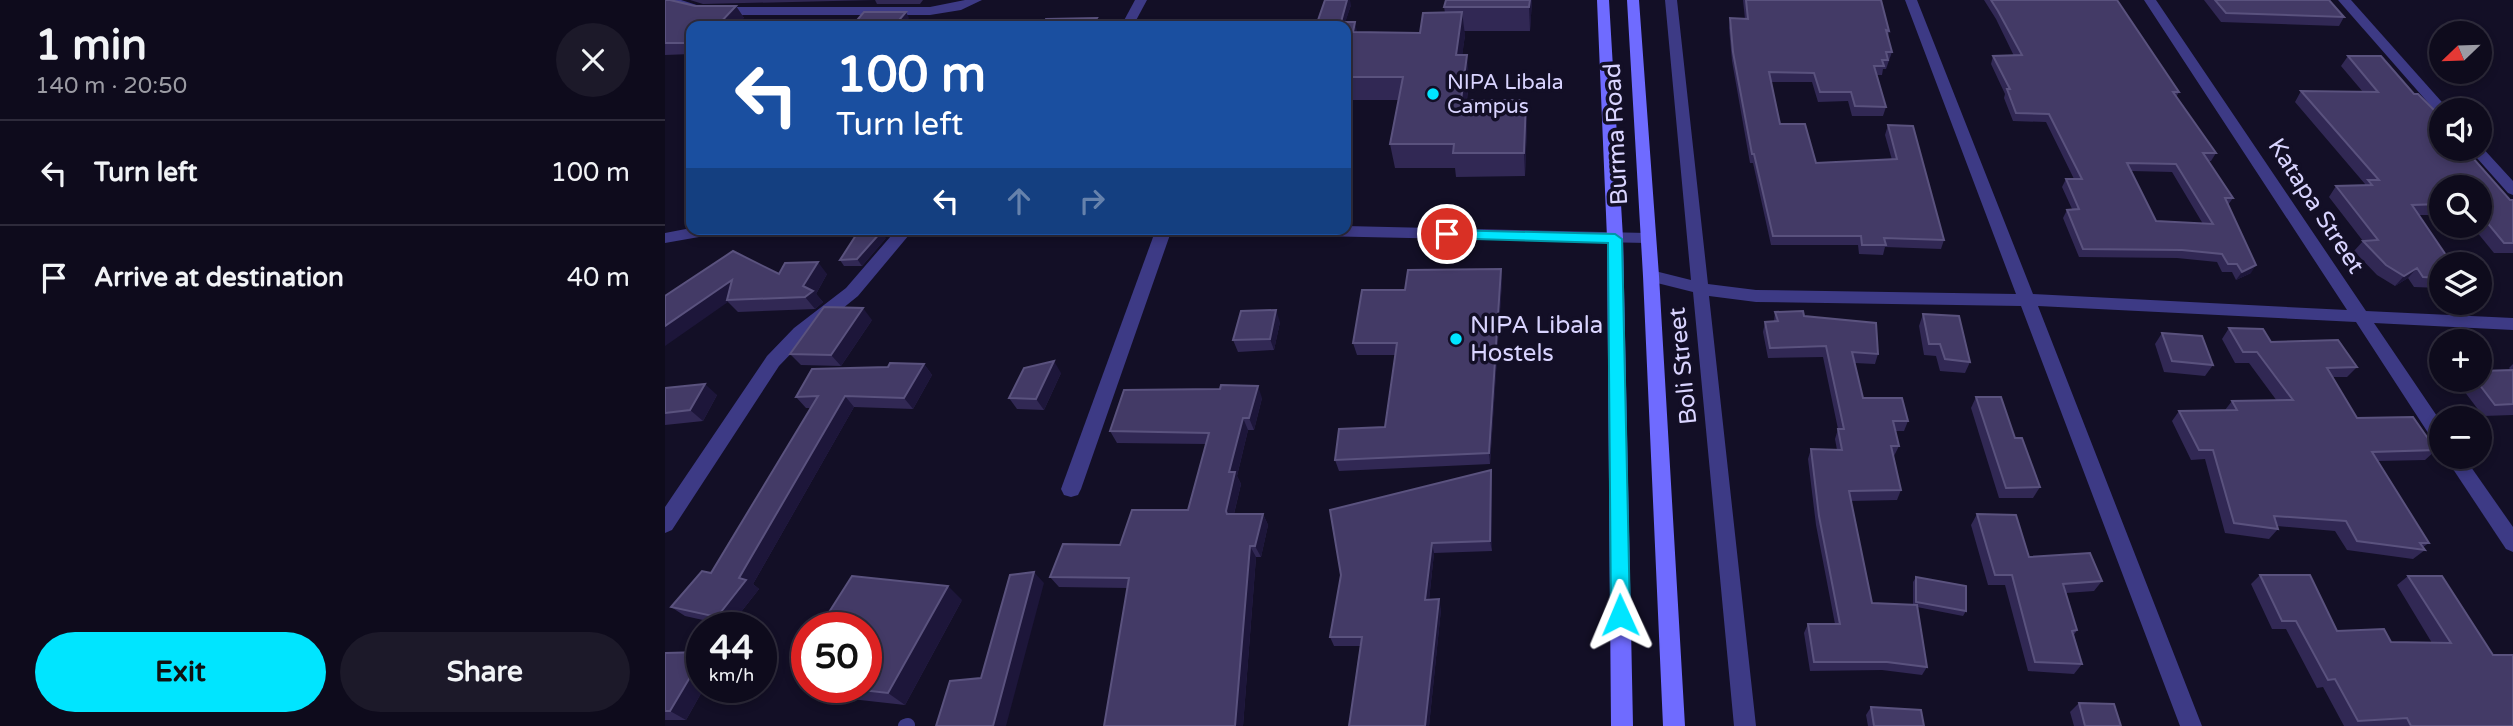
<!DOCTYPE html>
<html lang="en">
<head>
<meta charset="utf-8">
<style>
	body { margin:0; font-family:"Varela Round",sans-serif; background:#1c1929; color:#f1f3f6; height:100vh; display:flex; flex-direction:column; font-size:26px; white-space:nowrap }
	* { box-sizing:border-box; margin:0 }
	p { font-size:23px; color:#9b9ba3 }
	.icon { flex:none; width:38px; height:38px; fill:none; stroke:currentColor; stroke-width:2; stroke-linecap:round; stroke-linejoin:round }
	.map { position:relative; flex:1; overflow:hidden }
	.sheet { display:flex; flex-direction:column; background:#0e0b1c; width:665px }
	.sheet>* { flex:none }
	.guide { position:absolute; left:21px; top:21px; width:665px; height:214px; border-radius:14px; box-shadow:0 4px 10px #0003,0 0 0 2px #2e2b3b; background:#1a4fa0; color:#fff; overflow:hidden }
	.needle { width:46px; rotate:247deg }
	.controls { position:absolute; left:1764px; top:21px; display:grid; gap:14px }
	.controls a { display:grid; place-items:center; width:63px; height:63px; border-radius:50%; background:#0e0b1c; box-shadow:0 4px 10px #0003,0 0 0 2px #2e2b3b; font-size:35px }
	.speed { position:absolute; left:21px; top:612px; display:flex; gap:14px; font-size:35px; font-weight:700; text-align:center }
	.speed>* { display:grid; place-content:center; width:91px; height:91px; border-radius:50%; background:#0e0b1c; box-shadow:0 4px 10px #0003,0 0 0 2px #2e2b3b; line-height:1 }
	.speed small { font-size:18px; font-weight:400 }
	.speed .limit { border:10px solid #d22; background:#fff; color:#111 }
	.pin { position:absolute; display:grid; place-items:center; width:60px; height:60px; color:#fff; margin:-30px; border:4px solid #fff; border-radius:50%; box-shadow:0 2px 7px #0007 }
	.me { position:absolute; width:77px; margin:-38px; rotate:359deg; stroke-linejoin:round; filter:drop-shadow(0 0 5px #0008) }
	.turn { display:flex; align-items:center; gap:24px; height:147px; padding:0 35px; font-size:32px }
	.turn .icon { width:91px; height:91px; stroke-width:2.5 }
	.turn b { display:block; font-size:49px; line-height:60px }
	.lanes { display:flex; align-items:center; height:66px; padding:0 35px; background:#0003; justify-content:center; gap:35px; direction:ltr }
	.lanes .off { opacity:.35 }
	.round { display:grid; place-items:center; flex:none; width:74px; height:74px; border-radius:37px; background:#1c1929 }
	.summary { display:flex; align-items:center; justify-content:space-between; height:119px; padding:0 35px }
	h1 { font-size:42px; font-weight:700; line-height:52px }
	.primary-button { display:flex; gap:14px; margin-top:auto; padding:14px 35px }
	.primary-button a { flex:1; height:80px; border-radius:42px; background:#00e5ff; color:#111; font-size:28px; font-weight:700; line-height:80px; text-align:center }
	.primary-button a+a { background:#1c1929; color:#f1f3f6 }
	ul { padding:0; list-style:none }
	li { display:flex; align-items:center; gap:21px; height:105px; padding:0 35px; border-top:2px solid #2e2b3b }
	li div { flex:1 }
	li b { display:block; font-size:26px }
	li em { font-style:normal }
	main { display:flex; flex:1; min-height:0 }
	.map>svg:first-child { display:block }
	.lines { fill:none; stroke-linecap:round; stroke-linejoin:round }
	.service { stroke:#3d3a85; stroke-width:14 }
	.minor { fill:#3d3a85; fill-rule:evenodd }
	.secondary { fill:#6f6bff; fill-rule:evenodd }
	.wall { fill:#312854; fill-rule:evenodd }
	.shaded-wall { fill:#1d163a }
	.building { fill:#433a66; stroke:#5a527e; stroke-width:2; fill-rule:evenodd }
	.route { fill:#00e5ff; stroke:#0095a6; stroke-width:2 }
	.poi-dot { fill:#00e5ff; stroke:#130f26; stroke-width:2.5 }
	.labels { text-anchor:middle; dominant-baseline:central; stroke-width:7; stroke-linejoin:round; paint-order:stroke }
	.far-poi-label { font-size:21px; fill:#d9d4ff; stroke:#130f26; text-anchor:start }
	.street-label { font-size:24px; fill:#d9d4ff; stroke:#130f26 }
	.poi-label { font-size:24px; fill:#d9d4ff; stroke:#130f26; text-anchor:start }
</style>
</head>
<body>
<main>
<section class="sheet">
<div class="summary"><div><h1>1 min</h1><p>140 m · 20:50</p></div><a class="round"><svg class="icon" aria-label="close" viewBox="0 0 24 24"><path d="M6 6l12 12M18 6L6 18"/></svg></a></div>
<ul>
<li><svg class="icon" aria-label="left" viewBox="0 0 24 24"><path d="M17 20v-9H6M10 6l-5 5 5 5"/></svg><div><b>Turn left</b></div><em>100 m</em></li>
<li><svg class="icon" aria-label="arrive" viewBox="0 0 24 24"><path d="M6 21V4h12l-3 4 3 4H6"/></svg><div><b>Arrive at destination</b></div><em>40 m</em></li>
</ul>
<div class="primary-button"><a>Exit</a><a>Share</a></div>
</section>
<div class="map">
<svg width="1848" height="726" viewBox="0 0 1848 726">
	<rect width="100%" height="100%" fill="#130f26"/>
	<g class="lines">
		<path class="service" d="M240,726L243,725"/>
		<g class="minor">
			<path d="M4,0H16L38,7H265L300,0H317L296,10L265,15H38L7,7Z"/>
			<path d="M470,0H482L468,26H456Z"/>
			<path d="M1000,0H1012L1043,284L1091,290L1351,294L1240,0H1252L1368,294L1682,310L1479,0H1491L1701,311L1848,318V330L1709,323L1776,422V445L1769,442L1691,322L1373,306L1537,726H1515L1356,306L1091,302L1044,296L1091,726H1069L1028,292L980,280L978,276L986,270L1026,280Z"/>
			<path d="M1673,0H1686L1784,110L1772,113Z"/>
			<path d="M1815,145L1848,181V195L1843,193L1804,149H1815Z"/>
			<path d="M681,226L982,233L990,238L982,243L559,234L551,229H681Z"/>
			<path d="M26,228V229H59L51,234L0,243V233Z"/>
			<path d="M232,229H249L193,296L141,338L114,366L7,530L0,533V507L102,356L129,328L181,288Z"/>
			<path d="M491,229H507L416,489L413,495L406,497L399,495L396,489Z"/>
			<path d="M1780,457H1799L1848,527V552L1841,549Z"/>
		</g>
		<g class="secondary">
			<path d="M932,0H944L958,238L968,726H946L942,238Z"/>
			<path d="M962,0H974L994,276L1020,726H998L978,276Z"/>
		</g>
	</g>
	<g class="wall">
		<path d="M0,0L30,6H71L79,18L26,26V54L0,55Z"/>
		<path d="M25,0H258L255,4H212L210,0L38,4Z"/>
		<path d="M781,0H867L865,31H799L800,35L797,55L804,78L802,100L862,123L860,176L791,177L790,168H730L725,144L734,100H681V26H651L686,5L680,22L692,32L755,33L780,13L779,7Z"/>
		<path d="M1078,0H1216L1224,31L1223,37L1227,52L1221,69H1218L1217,75H1211L1221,107L1218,116H1187L1183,101L1153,102L1147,82H1106L1115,124L1151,163L1227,160L1220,135L1223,125L1279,240L1276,249L1220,247L1218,255L1194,254L1193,245H1106L1088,163H1085L1067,61L1064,28L1065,18L1080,19Z"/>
		<path d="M1319,0H1452L1514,92L1511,97L1551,153L1546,161H1543L1568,198L1563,205L1586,273L1571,280L1567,272H1557L1552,262L1512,258L1414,257L1398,218L1402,210L1407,209L1397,187L1401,179H1409L1381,122L1348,121L1339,98L1340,94L1326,64L1328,56H1349L1331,19ZM1466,171L1507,172L1538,224L1491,221Z"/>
		<path d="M1539,0H1664L1679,17L1674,26L1556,22Z"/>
		<path d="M1683,56L1776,149L1845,200H1848V253H1829L1807,226H1815V187H1776V215H1754L1776,264V288L1749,287L1743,278L1730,286L1712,275L1689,251L1698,241L1664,197L1671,186H1699L1700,184L1630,102L1636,91L1698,92L1676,66Z"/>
		<path d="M221,238L197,266H179L175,260Z"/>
		<path d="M836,269L837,281L825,464L674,471L670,460L720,427L730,355H692L688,343L740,290Z"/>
		<path d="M162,274L151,294L158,302L150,309L73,312L63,302L0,296Z"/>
		<path d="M1110,312L1139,316L1213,354L1210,364L1190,363L1198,398L1243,421L1239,431H1230L1234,446L1229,456H1228L1236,490L1232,500L1186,501L1207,603L1248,605V582L1251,577L1301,611L1298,616L1252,607L1262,667L1257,675L1217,670L1145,671L1139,633L1143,624H1170L1151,525L1143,459L1146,449L1172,450L1170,439L1173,429L1158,357L1103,358L1098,332L1100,322L1109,321Z"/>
		<path d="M1258,314L1305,362L1300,373L1275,371L1271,356L1259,355L1254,326Z"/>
		<path d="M207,320L176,366L136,365L125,354Z"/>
		<path d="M615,322L609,350L573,352L568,340Z"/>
		<path d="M1564,328L1606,342L1692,367L1682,377H1668L1692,418L1771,450L1760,460L1713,461L1764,543L1758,547L1760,550L1748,559L1682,550L1670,531L1612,526L1613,529L1604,539L1560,533L1540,459L1526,460L1507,421L1514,411L1560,410L1567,401H1612L1584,363H1570L1557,339Z"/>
		<path d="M1497,333L1548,365L1540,376L1499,372L1490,344Z"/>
		<path d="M259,364L267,375L248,409L189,407L88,584L94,589L65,626L20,616L6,607L46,573L146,408H141L131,397L223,367Z"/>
		<path d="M1848,364V415L1818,416L1793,383L1796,380H1815L1846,370L1844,368Z"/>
		<path d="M396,373L379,410L352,409L344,398Z"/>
		<path d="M0,388L52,395L38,421L0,425Z"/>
		<path d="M1311,397L1350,438L1375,487L1368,498H1334L1306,408Z"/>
		<path d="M597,398L589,430H583L572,476L576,484L569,514H598L603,525L596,557H591L578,726H439L462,588L394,587L385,577L455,545L523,510L541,444L452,443L445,431Z"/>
		<path d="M826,470L827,480V551L769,553L764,600L776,609L764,726H684L695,646H669L665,637Z"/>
		<path d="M1312,514L1364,557L1437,581L1429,591L1401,593L1412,630L1409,635L1417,664L1409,674L1363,671L1340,585H1323L1306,525Z"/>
		<path d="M1595,575L1672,631L1726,642L1767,643L1732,585L1743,576L1848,726H1679L1658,687L1652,688L1621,629H1607L1586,584Z"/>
		<path d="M297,600L240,705L186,699L170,688H201Z"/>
		<path d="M0,653L37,688H39L21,720H0Z"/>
		<path d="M1414,703L1456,726H1409L1405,712Z"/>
		<path d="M1206,707L1259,726H1203L1201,715Z"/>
	</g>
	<g class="shaded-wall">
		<path d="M682,0H685L686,5L679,26H674Z"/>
		<path d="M865,0H867L865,31L864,7Z"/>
		<path d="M71,6L79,18L71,26H52Z"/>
		<path d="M241,12L244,18L238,26H229Z"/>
		<path d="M797,12L800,35L794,79L791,55Z"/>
		<path d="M432,18L435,26H427Z"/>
		<path d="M690,22L695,45L688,32Z"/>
		<path d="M802,55L804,78L799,123L796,100Z"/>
		<path d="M861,100L862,123L860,176L859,153Z"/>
		<path d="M216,232L221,238L197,266L192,259Z"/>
		<path d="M153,262L162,274L151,294L158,302L150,309L140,297L138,286Z"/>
		<path d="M1591,265L1586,273L1571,280L1577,272Z"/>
		<path d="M1752,268L1743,278L1730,286L1739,276Z"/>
		<path d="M836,269L837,281L825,464L824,453Z"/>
		<path d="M67,280L62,300L63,302L0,346V326Z"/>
		<path d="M198,308L207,320L176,366L166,355Z"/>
		<path d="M611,310L615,322L609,350L605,339Z"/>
		<path d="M389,361L396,373L379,410L371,399Z"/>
		<path d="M259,364L267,375L248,409L239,398Z"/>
		<path d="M40,384L52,395L38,421L25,410Z"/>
		<path d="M593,386L597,398L589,430L584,418Z"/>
		<path d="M180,396L189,407L88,584L94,589L65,626L52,617Z"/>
		<path d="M578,418L583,430L572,476L576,484L567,522L561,511L564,472Z"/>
		<path d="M826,470L827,480V551L825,541Z"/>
		<path d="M598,514L603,525L596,557L590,546Z"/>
		<path d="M767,543L769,553L763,609L760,600Z"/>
		<path d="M585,546L591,557L578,726H570Z"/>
		<path d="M369,572L379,583L341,726H328Z"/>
		<path d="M283,586L297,600L240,705L223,693Z"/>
		<path d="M774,599L776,609L764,726H760Z"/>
		<path d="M37,657V688H39L21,720L5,711Z"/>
	</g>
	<g class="building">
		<path d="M0,0H5L30,6H71L52,26H26V43H0Z"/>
		<path d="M660,0H682L676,22H666L665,26H651Z"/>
		<path d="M781,0H865L864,7H779Z"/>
		<path d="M1081,0H1216L1224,31L1221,30L1227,52H1221L1223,60H1217L1219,66H1209L1221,107L1190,106L1186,92H1155L1149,73L1104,72L1115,124H1140L1151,163L1232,159L1223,125L1248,126L1279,240L1219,238L1221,245H1197L1196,236H1108L1089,154H1087L1068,52L1065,18L1083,19Z"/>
		<path d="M1326,0H1452L1514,92H1508L1551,153H1538L1568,198H1560L1591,265L1577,272L1572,264H1563L1557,254L1517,250L1418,249L1402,210L1414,209L1401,179H1417L1384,114L1351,113L1342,89H1345L1328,56L1357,55L1333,11ZM1462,163L1511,164L1548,224L1491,221Z"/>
		<path d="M1550,0H1664L1679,17L1561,13Z"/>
		<path d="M199,12H241L229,26H187Z"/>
		<path d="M797,12L791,55H802L796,100H861L859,153H788L789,144H725L738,77H681V26H665L666,22H690L688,32L755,33L758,13Z"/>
		<path d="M432,18L427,26H378L381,19Z"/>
		<path d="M1683,56H1716L1749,94H1753L1776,117V149H1800L1845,200H1848V243H1839L1815,214V187H1776V204L1747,205L1787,264H1776V278L1758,277L1752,268L1739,276L1721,265L1698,241L1713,240L1671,186L1707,185L1703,180H1714L1636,91L1713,92Z"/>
		<path d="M193,232H216L192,259L175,260Z"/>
		<path d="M68,251L114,274L120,263L153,262L138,286L148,291L140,297L62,300L67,280L0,326V296Z"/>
		<path d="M836,269L824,453L670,460L674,429L720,427L732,343H688L697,290H740L743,270Z"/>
		<path d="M159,307L198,308L166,355L125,354Z"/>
		<path d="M611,310L605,339L568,340L576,311Z"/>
		<path d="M1138,311L1139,316L1211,323L1213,354L1187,352L1198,398H1237L1243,421H1228L1234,446H1226L1236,490L1184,491L1207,603L1252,605L1262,667L1222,662H1149L1143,624H1175L1154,516L1146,449L1177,450L1173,429H1179L1161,346L1105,348L1100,322L1113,321L1110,312Z"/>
		<path d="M1258,314L1294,316L1305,362L1280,359L1275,344H1264Z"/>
		<path d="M1564,328L1598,329L1606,342L1673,340L1692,367L1662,368L1692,418L1748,417L1771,450L1707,452L1764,543H1755L1760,550L1692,541L1681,521L1609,516L1613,529L1569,523L1548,450H1534L1514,411L1572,410L1567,401L1628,400L1592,352H1578Z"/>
		<path d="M1497,333L1537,336L1548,365L1507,361Z"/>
		<path d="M389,361L371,399L344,398L359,368Z"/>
		<path d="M225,363L259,364L239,398L180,396L74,578L81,580L52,617L6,607L37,571L46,573L153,396L131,397L147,369L223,367Z"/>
		<path d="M1848,370V404L1830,405L1811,380H1815V371Z"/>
		<path d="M40,384L25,410L0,413V388Z"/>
		<path d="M556,385L593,386L584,418H578L564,472H570L561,511L562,514H598L590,546H585L570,726H439L464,578L385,577L398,544L455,545L467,510H523L544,433L445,431L459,390L555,389Z"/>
		<path d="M1311,397H1336L1350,438H1357L1375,487L1341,488Z"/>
		<path d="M826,470L825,541L767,543L760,600L774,599L760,726H684L697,637H665L676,575L665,510Z"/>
		<path d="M1312,514L1351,515L1364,557L1425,553L1437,581L1398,584L1412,630L1407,631L1417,664L1370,662L1347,575H1330Z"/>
		<path d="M369,572L328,726H271L285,681L316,678L345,575Z"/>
		<path d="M1595,575H1645L1672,631L1719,629L1726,642L1786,643L1743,576H1777L1828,655H1848V726H1746L1742,718L1693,721L1670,679L1663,680L1631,621H1617Z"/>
		<path d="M187,576L283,586L223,693L179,688H201V628H154Z"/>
		<path d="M1251,577L1301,586V611L1251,602Z"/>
		<path d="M37,652V657L5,711H0V653Z"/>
		<path d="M1414,703L1449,704L1456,726H1420Z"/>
		<path d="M1206,707L1256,710L1259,726H1209Z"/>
	</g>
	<path class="route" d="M782,230L950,234L957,239L965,615L962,621L955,624L948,621L946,615L943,243L777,238L775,234Z"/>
	<g class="poi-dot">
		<circle cx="768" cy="94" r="7"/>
		<circle cx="791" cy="339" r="7"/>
	</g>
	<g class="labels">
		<g class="far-poi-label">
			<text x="782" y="82">NIPA Libala<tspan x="782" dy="24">Campus</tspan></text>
		</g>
		<g class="street-label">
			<text transform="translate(951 134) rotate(-93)">Burma Road</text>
			<text transform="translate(1651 206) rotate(57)">Katapa Street</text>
			<text transform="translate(1018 366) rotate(-96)">Boli Street</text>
		</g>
		<g class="poi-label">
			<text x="805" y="325">NIPA Libala<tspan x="805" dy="28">Hostels</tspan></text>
		</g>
	</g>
</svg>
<div class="controls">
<a><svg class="needle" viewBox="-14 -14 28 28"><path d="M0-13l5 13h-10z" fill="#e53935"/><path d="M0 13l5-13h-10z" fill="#9b9ba3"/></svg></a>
<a><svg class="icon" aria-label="sound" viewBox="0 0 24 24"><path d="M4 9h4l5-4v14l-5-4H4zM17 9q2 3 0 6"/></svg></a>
<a><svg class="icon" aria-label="search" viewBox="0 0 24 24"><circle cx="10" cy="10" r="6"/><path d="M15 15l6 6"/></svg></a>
<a><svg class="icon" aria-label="layers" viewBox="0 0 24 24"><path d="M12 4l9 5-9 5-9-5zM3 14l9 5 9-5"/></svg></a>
<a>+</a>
<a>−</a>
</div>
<div class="speed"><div>44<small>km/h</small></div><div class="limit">50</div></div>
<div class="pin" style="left:782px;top:234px;background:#d93025"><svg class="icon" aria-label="arrive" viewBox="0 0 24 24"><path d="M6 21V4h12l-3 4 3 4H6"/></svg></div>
<svg class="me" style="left:955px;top:615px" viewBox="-20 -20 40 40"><path d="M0-17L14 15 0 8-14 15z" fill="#00e5ff" stroke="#fff" stroke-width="4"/></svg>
<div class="guide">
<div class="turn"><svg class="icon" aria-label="left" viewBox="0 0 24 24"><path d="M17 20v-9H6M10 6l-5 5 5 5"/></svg><div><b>100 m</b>Turn left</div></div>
<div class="lanes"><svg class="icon" aria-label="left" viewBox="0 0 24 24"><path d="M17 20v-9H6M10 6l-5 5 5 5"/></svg><svg class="icon off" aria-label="ahead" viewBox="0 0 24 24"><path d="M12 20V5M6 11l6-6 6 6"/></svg><svg class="icon off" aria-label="right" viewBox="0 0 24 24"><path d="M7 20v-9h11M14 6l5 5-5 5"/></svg></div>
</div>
</div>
</main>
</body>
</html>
